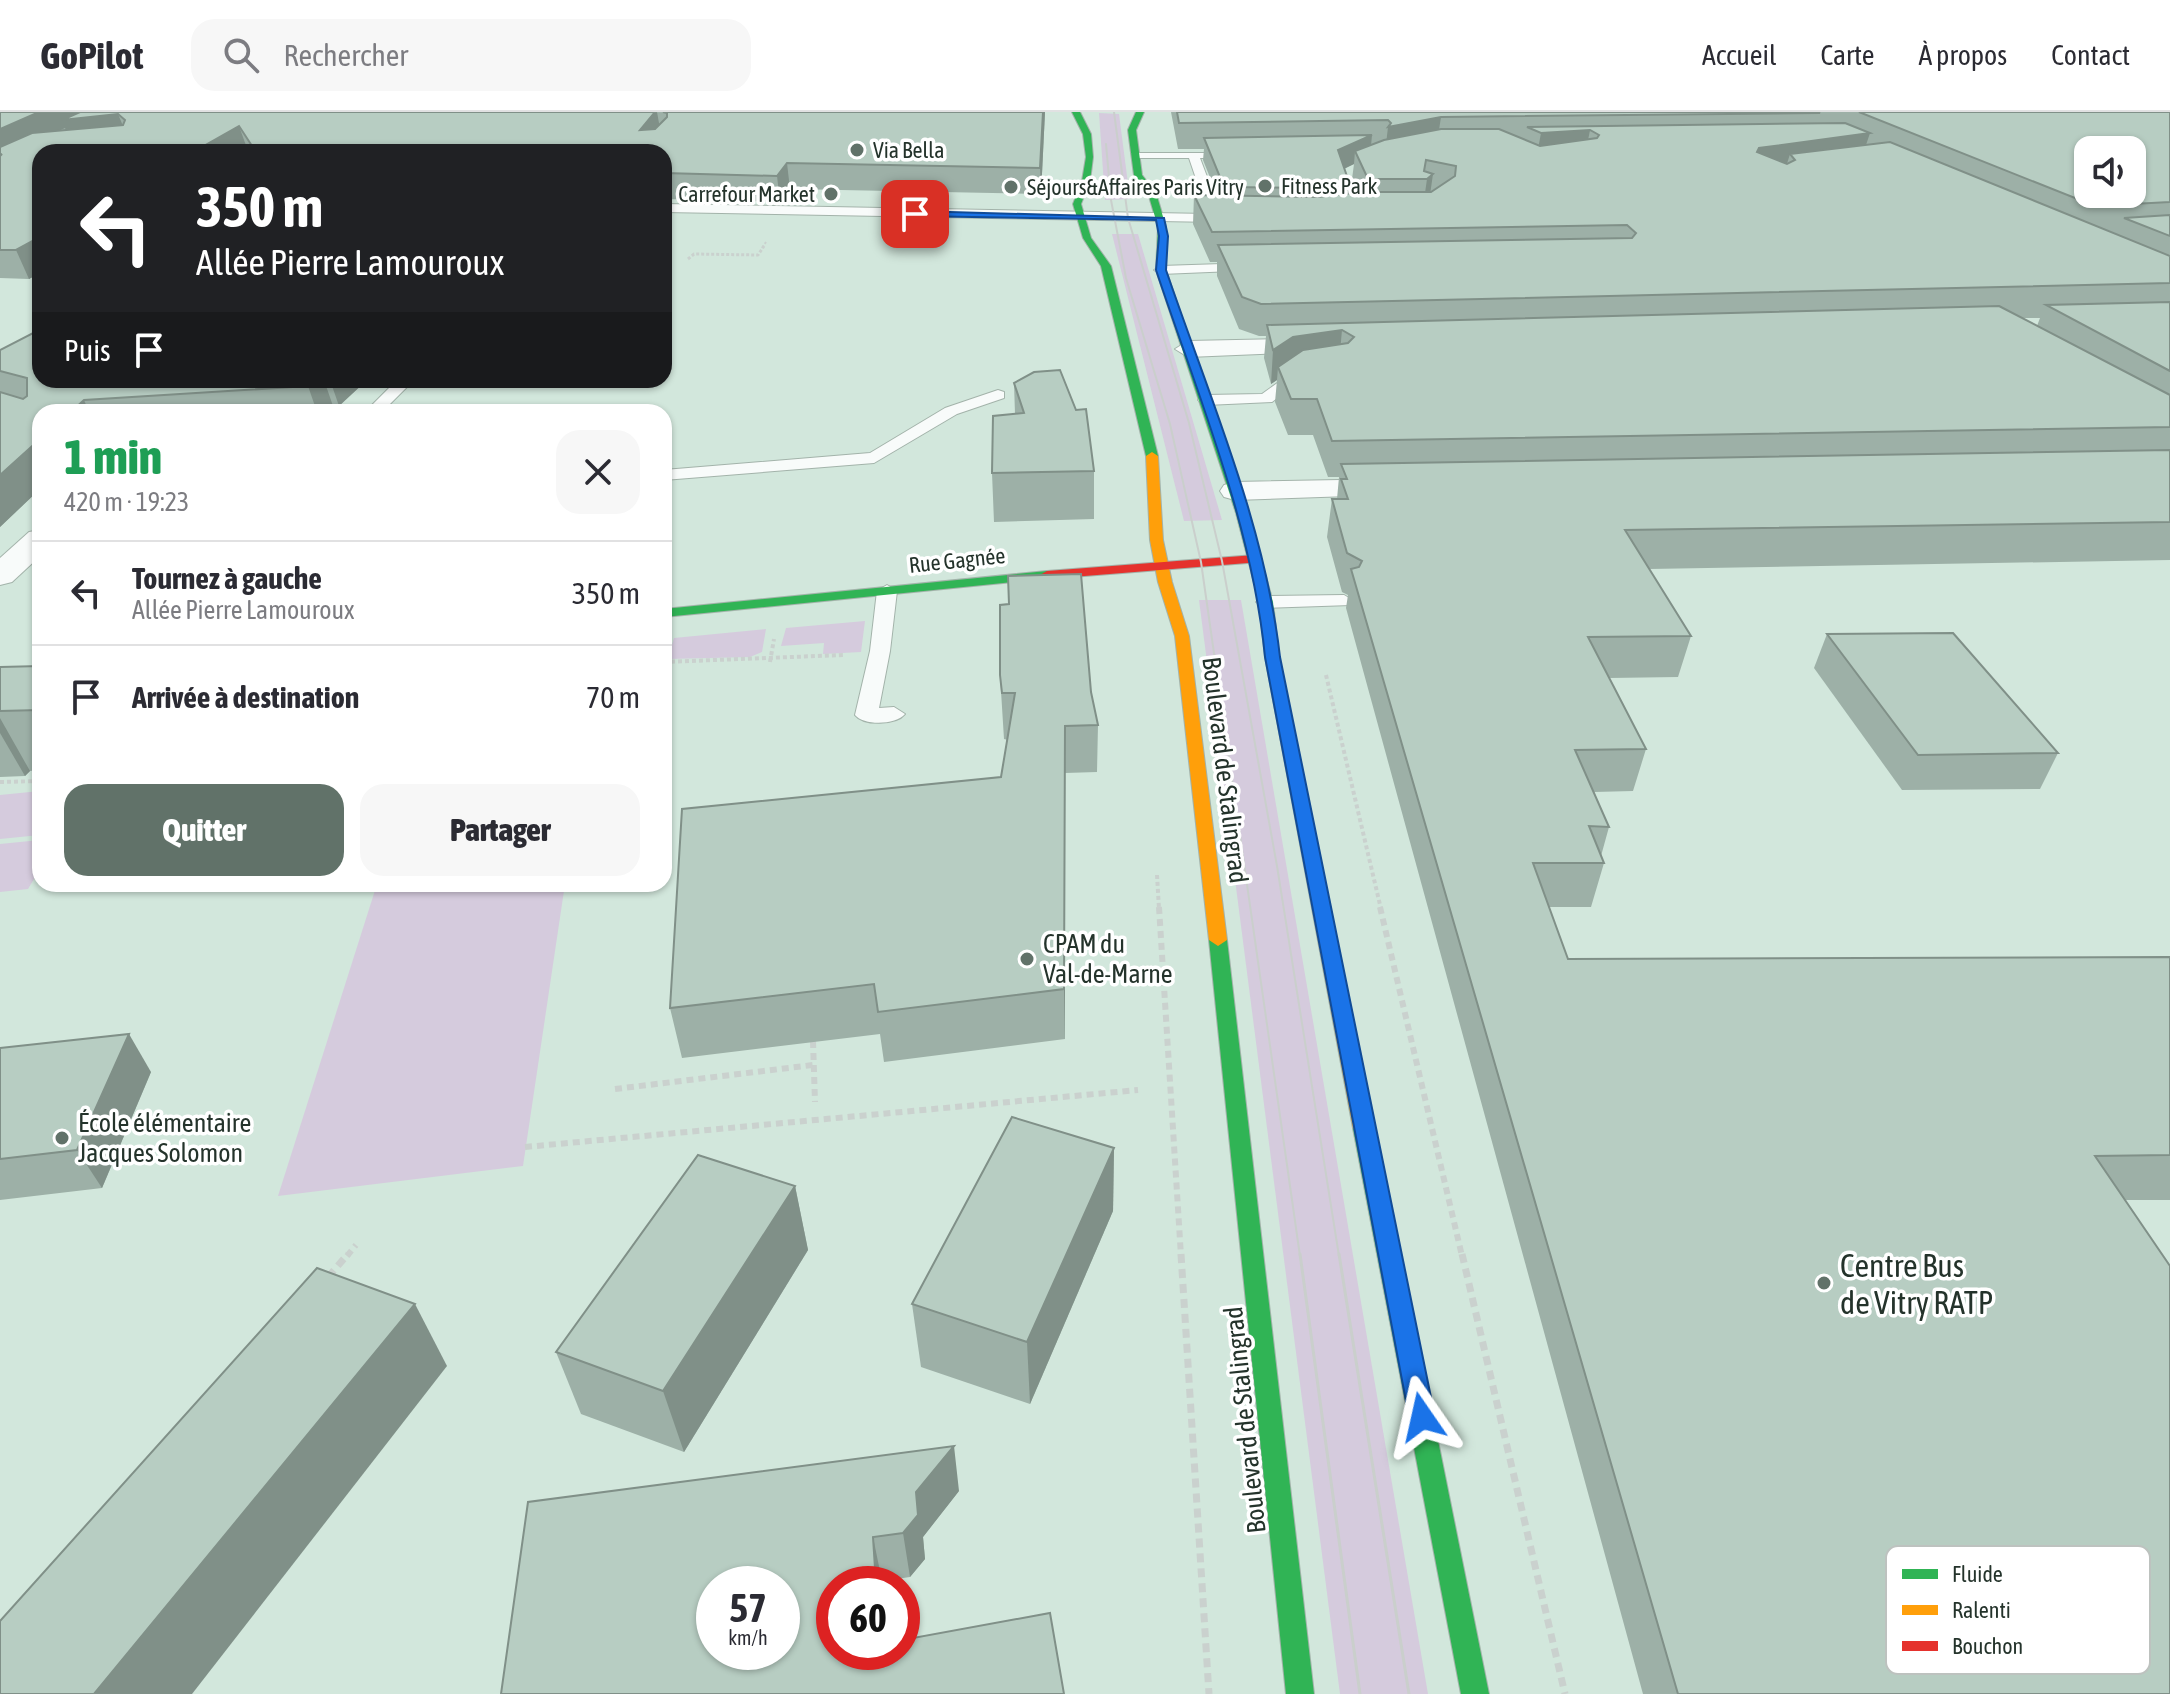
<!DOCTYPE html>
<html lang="fr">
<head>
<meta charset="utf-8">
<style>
	body { margin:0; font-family:"Asap Condensed",sans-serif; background:#f7f7f7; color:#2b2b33; height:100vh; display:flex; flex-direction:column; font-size:30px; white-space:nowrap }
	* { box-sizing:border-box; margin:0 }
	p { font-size:26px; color:#7c7c81 }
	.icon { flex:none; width:44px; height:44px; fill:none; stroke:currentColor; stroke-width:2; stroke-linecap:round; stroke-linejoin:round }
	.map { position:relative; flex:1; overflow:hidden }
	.panel { position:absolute; left:32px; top:292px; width:640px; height:488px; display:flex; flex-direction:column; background:#fff; border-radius:24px; box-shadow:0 2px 6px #0004 }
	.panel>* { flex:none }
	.banner { position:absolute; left:32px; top:32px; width:640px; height:244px; border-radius:24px; box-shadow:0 2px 6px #0004; background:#202124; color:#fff; overflow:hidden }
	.controls { position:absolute; left:2074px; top:24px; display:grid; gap:16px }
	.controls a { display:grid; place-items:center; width:72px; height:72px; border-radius:16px; background:#fff; box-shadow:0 2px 6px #0004; font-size:40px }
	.speed { position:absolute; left:696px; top:1454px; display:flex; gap:16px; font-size:40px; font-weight:700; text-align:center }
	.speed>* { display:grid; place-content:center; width:104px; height:104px; border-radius:50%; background:#fff; box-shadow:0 2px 6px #0004; line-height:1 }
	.speed small { font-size:20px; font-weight:400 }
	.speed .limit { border:12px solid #d22; background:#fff; color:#111 }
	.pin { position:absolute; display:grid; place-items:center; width:68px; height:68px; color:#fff; margin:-34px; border-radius:16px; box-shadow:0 4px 12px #0006 }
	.me { position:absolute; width:88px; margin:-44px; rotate:349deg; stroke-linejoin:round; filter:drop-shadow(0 0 6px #0008) }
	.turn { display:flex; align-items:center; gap:28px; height:168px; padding:0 32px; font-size:36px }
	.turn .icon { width:104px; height:104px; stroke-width:2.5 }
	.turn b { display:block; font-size:56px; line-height:68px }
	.then { display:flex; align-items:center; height:76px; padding:0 32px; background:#0003; gap:16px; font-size:30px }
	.round { display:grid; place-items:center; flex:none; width:84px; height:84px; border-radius:24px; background:#f7f7f7 }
	.headline { display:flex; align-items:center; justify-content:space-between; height:136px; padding:0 32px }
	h1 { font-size:48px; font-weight:800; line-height:60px; color:#1e9e55 }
	.cta { display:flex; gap:16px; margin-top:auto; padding:16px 32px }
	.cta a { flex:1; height:92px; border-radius:24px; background:#617269; color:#fff; font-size:32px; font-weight:800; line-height:92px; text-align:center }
	.cta a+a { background:#f7f7f7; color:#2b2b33 }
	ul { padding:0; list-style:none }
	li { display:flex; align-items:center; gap:24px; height:104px; padding:0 32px; border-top:2px solid #e1e1e2 }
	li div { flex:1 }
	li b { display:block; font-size:30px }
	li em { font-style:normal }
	header { display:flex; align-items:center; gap:48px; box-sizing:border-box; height:112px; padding:0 40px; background:#fff; border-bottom:2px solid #e1e1e2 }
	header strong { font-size:38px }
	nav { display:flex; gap:44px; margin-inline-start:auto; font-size:28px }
	.search { width:560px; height:72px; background:#f7f7f7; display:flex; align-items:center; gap:20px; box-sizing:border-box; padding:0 28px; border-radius:24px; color:#7c7c81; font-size:30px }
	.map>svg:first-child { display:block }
	.green { fill:#d5cbdd }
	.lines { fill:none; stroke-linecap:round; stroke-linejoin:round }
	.lane-casing { stroke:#a3b3aa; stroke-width:2 }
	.street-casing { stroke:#a3b3aa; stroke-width:2 }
	.fast-casing { stroke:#a3b3aa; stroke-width:2 }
	.slow-casing { stroke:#a3b3aa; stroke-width:2 }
	.jam-casing { stroke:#a3b3aa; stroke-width:2 }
	.path-far4 { stroke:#cad1ce; stroke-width:2; stroke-dasharray:3 2; stroke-linecap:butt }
	.path-far3 { stroke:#cad1ce; stroke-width:3; stroke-dasharray:3 2; stroke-linecap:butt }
	.path-far2 { stroke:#cad1ce; stroke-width:4; stroke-dasharray:4 3; stroke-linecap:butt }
	.path-far1 { stroke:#cad1ce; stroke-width:6; stroke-dasharray:7 5; stroke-linecap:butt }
	.path { stroke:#cad1ce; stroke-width:7; stroke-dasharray:9 6; stroke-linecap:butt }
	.lane { fill:#f8fbfa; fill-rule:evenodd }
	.street { fill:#f8fbfa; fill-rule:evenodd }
	.fast { fill:#30b455; fill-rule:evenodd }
	.slow { fill:#ff9f0a; fill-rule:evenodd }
	.jam { fill:#e5322d; fill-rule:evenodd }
	.tram-far1 { stroke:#cacfcc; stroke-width:2 }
	.tram { stroke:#cacfcc; stroke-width:3 }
	.wall { fill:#9db0a7; fill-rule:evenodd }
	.shaded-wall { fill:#809088 }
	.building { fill:#b7cdc2; stroke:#809088; stroke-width:2; fill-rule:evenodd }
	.route { fill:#1a73e8; stroke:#114b97; stroke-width:2 }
	.poi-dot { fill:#617269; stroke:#fff; stroke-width:3 }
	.labels { text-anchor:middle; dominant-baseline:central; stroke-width:7; stroke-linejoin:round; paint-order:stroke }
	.far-poi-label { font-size:22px; fill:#24332b; stroke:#fff; text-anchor:start }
	.far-street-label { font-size:22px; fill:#24332b; stroke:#fff }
	.street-label { font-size:26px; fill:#24332b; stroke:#fff }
	.poi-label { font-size:26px; fill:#24332b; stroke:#fff; text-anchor:start }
	.near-poi-label { font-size:32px; fill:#24332b; stroke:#fff; text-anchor:start }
	.key { fill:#fff; stroke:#bdc2bf; stroke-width:2 }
	.key-label { font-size:22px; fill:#24332b }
</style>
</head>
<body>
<header>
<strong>GoPilot</strong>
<div class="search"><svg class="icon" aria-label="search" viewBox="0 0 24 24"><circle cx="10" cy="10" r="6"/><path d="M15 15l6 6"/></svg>Rechercher</div>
<nav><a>Accueil</a><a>Carte</a><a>À propos</a><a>Contact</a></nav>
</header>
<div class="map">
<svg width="2170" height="1582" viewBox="0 0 2170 1582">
	<rect width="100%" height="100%" fill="#d2e7dc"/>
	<g class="green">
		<path d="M1099,1L1119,2L1130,87L1105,88Z"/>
		<path d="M1112,122H1138L1222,408L1184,409Z"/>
		<path d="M1199,488H1241L1428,1582H1340Z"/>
		<path d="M865,509L861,540L823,542L824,531L781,534L786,516Z"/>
		<path d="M766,517L762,540L750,545L668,547L674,526Z"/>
		<path d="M40,679V723L0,727V683Z"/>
		<path d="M40,728V757L28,777L0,780V732Z"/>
		<path d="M377,772H565L523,1054L278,1084Z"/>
	</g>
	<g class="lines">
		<defs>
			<g id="lane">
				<path d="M1131,41H1241L1237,46H1200L1221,102L1234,106L1216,110L664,100V92L1208,102L1189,46H1135Z"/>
				<path d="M1253,151L1260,155L1258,158L1161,162L1154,158L1161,154Z"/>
				<path d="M1303,259L1308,261V267L1299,269L1272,290L1206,293L1198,288L1206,283L1262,282L1290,262Z"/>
				<path d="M397,268H414L382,300H365Z"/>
				<path d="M998,278L1004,280V286L957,302L874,351L664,368V358L870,341L945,296Z"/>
				<path d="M887,473L897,479L890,539L879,596L894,595L905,602C896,613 864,614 855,603L870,539L877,479Z"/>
				<path d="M1344,483L1354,489L1351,493L1266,496L1256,490L1266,484Z"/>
			</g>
			<g id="street">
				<path d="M1325,226L1338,234L1334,239L1188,245L1175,237L1188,229Z"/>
				<path d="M1397,367L1408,370L1412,376L1408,382L1235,388L1224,385L1220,379L1224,373L1235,370Z"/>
				<path d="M40,418V444L12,470L0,473V446L29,420Z"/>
			</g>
			<g id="fast">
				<path d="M1072,0H1080L1091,22L1093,45L1090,69L1081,92L1091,126L1111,154L1158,344L1152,348L1146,344L1101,154L1083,126L1073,92L1082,69L1086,45L1083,22Z"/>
				<path d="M1136,0H1144L1136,18L1142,63L1156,81L1166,115V158L1248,401L1273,490L1279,545L1311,705L1303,710L1295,705L1265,545L1259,490L1236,401L1156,158L1158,115L1148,81L1134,63L1128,18Z"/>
				<path d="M1047,459L1054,463L1052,466L664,505V497Z"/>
				<path d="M1218,822L1227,828L1314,1582H1286L1209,828Z"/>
				<path d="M1364,1008L1371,1010L1375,1016L1489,1582H1461L1353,1016L1357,1010Z"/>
			</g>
			<g id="slow">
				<path d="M1152,340L1158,344L1163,428L1172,470L1189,524L1227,828L1218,834L1209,828L1175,524L1158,470L1150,428L1146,344Z"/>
				<path d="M1303,700L1311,705L1375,1016L1371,1022L1364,1024L1357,1022L1353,1016L1295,705Z"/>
			</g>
			<path id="jam" d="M1255,443L1262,447L1260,450L1047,467L1040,463L1047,459Z"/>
		</defs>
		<use href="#lane" class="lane-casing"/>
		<use href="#street" class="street-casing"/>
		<use href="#fast" class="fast-casing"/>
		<use href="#slow" class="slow-casing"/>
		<use href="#jam" class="jam-casing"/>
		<path class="path-far4" d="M762,136L766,130"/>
		<path class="path-far3" d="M688,147L694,142L758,143L764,134"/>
		<g class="path-far2">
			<path d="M664,550L843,543"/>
			<path d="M770,550L774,527"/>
			<path d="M1326,563L1381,797"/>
			<path d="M0,670L40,669"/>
			<path d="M1157,763L1159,797"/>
		</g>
		<g class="path-far1">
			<path d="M1159,795L1181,1144"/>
			<path d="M1380,795L1462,1144"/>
			<path d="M813,929L815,990"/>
			<path d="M615,977L813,953"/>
			<path d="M525,1035L1138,978"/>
			<path d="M347,1144L356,1133"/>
		</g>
		<g class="path">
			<path d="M1181,1142L1209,1582"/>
			<path d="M1462,1142L1565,1582"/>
			<path d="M328,1165L348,1142"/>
		</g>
		<use href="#lane" class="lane"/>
		<use href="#street" class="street"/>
		<use href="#fast" class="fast"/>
		<use href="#slow" class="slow"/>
		<use href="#jam" class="jam"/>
		<g class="tram-far1">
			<path d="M1114,0L1128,106L1189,311L1222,449L1277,754L1339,1144"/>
			<path d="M1106,32L1111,88L1126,166L1170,312L1201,450L1300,1144"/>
		</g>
		<g class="tram">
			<path d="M1300,1142L1360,1582"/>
			<path d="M1339,1142L1409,1582"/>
		</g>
	</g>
	<g class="wall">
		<path d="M0,0H1045L1041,82L790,77L780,90L664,87V40H248V39L40,40V161L29,167L0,166Z"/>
		<path d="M1171,0H2170V448L1649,457L1691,524L1678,565L1609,566L1646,637L1633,679L1594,680L1609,715L1601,744L1604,751L1591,795H1549L1568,847L2170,845V1088H2126L2170,1582H1643L1346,496L1348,483L1342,480L1327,425L1332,387H1337L1339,365H1328L1313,323H1288L1275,290L1277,268L1271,272L1264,246L1266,224H1259L1239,217L1217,164V150H1210L1193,112L1194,83H1217L1203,48L1204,37H1178ZM1354,52L1352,67L1358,81L1349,82L1350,73L1344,57ZM2022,206H2040L2037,214Z"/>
		<path d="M0,238L40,268H367L339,294H333L327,300H40V377L0,415Z"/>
		<path d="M1014,271L1076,298L1094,359V407L994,410L992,361L1015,302Z"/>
		<path d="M1827,522L2058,641L2040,677L1902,678L1814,556Z"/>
		<path d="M40,554V658L30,659L25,664L0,665V555Z"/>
		<path d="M1000,563L1091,580L1098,613L1097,660L1065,661V927L884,950L880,922L682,946L670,896L1001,665L1008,628L1004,627Z"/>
		<path d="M0,936L151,960L102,1076L0,1088Z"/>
		<path d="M1114,1036L1113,1099L1030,1292L921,1255L912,1192Z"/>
		<path d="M795,1074L808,1138L684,1340L581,1302L556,1240Z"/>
		<path d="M959,1379L923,1425L925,1447L910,1465L882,1469V1472H834V1540L1064,1582H501Z"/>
	</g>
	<g class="shaded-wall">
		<path d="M39,0H100L118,2L128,26L72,33L65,16L4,45L0,69V17Z"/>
		<path d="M655,0H657L661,22L640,18Z"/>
		<path d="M1043,0H1045L1041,82L1040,56Z"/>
		<path d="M1441,5L1437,31L1385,41L1388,15Z"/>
		<path d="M239,14L248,39L246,40H193Z"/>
		<path d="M1590,18L1585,44L1536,48L1541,21Z"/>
		<path d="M1870,21L1861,48H1795L1790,42L1785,58L1757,40L1759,36Z"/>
		<path d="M1372,23L1370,45L1355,39L1354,52L1335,61L1338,38Z"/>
		<path d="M787,51L790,77L780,90L777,64Z"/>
		<path d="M1433,62L1429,90L1423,95L1427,67Z"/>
		<path d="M1350,73L1348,96L1315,100L1317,76Z"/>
		<path d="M40,125V161L29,167L16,138Z"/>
		<path d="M1342,218L1339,251L1278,255L1277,268L1271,272L1273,238L1293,225Z"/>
		<path d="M92,268H145L100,287Z"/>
		<path d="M315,268H324L333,294L327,300H317L308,274Z"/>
		<path d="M330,268H367L339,294Z"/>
		<path d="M84,288L89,300H71Z"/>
		<path d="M40,327V377L0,415V363Z"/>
		<path d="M0,606L30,659L25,664L0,621Z"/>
		<path d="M1065,661V927L1064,877Z"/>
		<path d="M129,922L151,960L102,1076L77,1038Z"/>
		<path d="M1114,1036L1113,1099L1030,1292L1027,1230Z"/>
		<path d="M795,1074L808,1138L684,1340L663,1279Z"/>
		<path d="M415,1192L447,1254L192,1582H94Z"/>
		<path d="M954,1334L959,1379L923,1425L925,1447L910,1465L903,1421L916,1380Z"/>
		<path d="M873,1425L882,1469V1472H876Z"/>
	</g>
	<g class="building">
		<path d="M0,0H39L0,17Z"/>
		<path d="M80,0H655L640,18L655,17L667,5V1L663,0H1043L1040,56L787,51L777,64L664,61V40H256L239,14L193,40H40V125L16,138H0V44L2,42L0,43V35L32,21L123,13L125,8L118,2L62,8Z"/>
		<path d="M1177,0H1818L1820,1L1441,5L1388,15L1391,11L1388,8L1179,11Z"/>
		<path d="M1859,0H2170V90L2095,94ZM2088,38H2132V82H2088Z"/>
		<path d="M1845,11L1870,21L1759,36L1757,40L1787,52L1795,48L1790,42L1890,30L2170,144V171L1261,192L1242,185L1218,133L1632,126L1636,121L1627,113L1212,120L1194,83L1318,85L1362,80H1431L1455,64L1456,54L1426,48L1424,59L1433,62L1427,67H1368L1355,39L1384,28L1441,17H1499L1540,34L1597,26L1599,23L1590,18L1541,21L1527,15Z"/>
		<path d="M1372,23L1338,38L1350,73L1317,76L1224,75L1204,26Z"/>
		<path d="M2170,103V124L2124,106Z"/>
		<path d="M2170,190V259L2046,193Z"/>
		<path d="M1999,194L2170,283V315L1332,329L1317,287H1291L1278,255L1303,238L1348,231L1354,225L1342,218L1293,225L1273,238L1267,213Z"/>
		<path d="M37,219H40V268H92V269L115,270L117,268H315L308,274L84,288L71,300H40V327L0,363V280L23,287L27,284V266L0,259V238Z"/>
		<path d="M1060,258L1076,298L1086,297L1094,359L992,361L993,304L1024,301L1014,271L1034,260Z"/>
		<path d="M2170,338V410L1625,418L1691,524L1588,525L1646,637L1575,638L1609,715L1589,714L1604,751H1533L1568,847L2170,845V1043L2095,1044L2170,1154V1582H1678L1351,457L1359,455L1362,449L1347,441L1332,387H1348L1341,367H1347L1341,352Z"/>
		<path d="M1081,462L1091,580L1098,613L1065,614L1064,877L878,900L874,872L670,896L682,697L1001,665L1015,581H1002L1000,563V493L1009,492L1008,464Z"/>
		<path d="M1953,521L2058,641L1918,643L1827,522Z"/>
		<path d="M40,554V598L0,599V555Z"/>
		<path d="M129,922L77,1038L0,1047V936Z"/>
		<path d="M1012,1005L1114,1036L1027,1230L912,1192Z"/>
		<path d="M698,1043L795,1074L663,1279L556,1240Z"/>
		<path d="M317,1156L415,1192L94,1582H0V1509Z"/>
		<path d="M954,1334L916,1380L918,1403L903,1421L873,1425L876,1472H834V1540H902V1528L1050,1501L1064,1582H501L528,1390ZM714,1472H782V1540H714Z"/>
	</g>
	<path class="route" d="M915,99L1164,106L1168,124L1166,158C1209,284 1265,412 1280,545L1435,1305L1431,1314L1422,1317L1413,1314L1409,1305L1265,545C1252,412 1198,284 1156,158L1159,124L1156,108L912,104Z"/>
	<g class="poi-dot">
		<circle cx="857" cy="38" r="8"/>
		<circle cx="1265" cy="74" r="8"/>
		<circle cx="1011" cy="75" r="8"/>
		<circle cx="831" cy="82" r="8"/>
		<circle cx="1027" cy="847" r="8"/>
		<circle cx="62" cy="1026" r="8"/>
		<circle cx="1824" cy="1171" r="8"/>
	</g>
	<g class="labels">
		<g class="far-poi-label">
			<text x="873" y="38">Via Bella</text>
			<text x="1281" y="74">Fitness Park</text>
			<text x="1027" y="75">Séjours&amp;Affaires Paris Vitry</text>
			<text x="815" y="82" text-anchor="end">Carrefour Market</text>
		</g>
		<g class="far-street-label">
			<text transform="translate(957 448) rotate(-6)">Rue Gagnée</text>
		</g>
		<g class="street-label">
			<text transform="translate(1225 658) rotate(83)">Boulevard de Stalingrad</text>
			<text transform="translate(1245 1308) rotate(-96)">Boulevard de Stalingrad</text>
		</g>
		<g class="poi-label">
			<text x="1043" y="832">CPAM du<tspan x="1043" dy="30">Val-de-Marne</tspan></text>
			<text x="78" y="1011">École élémentaire<tspan x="78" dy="30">Jacques Solomon</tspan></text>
		</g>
		<g class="near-poi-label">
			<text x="1840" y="1153">Centre Bus<tspan x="1840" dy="37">de Vitry RATP</tspan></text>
		</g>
	</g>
	<rect x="1886" y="1434" width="264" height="128" rx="12" class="key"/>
	<rect x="1902" y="1457" width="36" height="10" fill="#30b455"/>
	<rect x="1902" y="1493" width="36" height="10" fill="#ff9f0a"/>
	<rect x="1902" y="1529" width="36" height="10" fill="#e5322d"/>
	<g class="key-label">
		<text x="1952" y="1470">Fluide</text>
		<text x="1952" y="1506">Ralenti</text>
		<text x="1952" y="1542">Bouchon</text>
	</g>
</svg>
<div class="controls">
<a><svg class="icon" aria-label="sound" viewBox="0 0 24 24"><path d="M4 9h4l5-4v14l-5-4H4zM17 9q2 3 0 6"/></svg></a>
</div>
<div class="speed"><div>57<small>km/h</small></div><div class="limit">60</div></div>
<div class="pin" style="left:915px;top:102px;background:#d93025"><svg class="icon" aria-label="arrive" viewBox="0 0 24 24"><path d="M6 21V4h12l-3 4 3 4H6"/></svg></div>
<svg class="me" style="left:1422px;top:1305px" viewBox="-20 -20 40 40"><path d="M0-17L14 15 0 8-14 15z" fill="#1a73e8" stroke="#fff" stroke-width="4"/></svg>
<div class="banner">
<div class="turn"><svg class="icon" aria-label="left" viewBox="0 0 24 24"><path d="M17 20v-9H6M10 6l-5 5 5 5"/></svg><div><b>350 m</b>Allée Pierre Lamouroux</div></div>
<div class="then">Puis<svg class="icon" aria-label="arrive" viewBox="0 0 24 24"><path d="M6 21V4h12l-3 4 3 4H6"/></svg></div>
</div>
<section class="panel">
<div class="headline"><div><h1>1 min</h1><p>420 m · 19:23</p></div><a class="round"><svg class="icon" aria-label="close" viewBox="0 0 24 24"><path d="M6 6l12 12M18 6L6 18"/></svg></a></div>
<ul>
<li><svg class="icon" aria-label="left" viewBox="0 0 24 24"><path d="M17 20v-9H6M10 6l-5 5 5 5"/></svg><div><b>Tournez à gauche</b><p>Allée Pierre Lamouroux</p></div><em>350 m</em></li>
<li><svg class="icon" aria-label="arrive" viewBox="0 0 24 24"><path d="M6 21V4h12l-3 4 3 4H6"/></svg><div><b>Arrivée à destination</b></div><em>70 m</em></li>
</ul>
<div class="cta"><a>Quitter</a><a>Partager</a></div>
</section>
</div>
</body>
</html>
